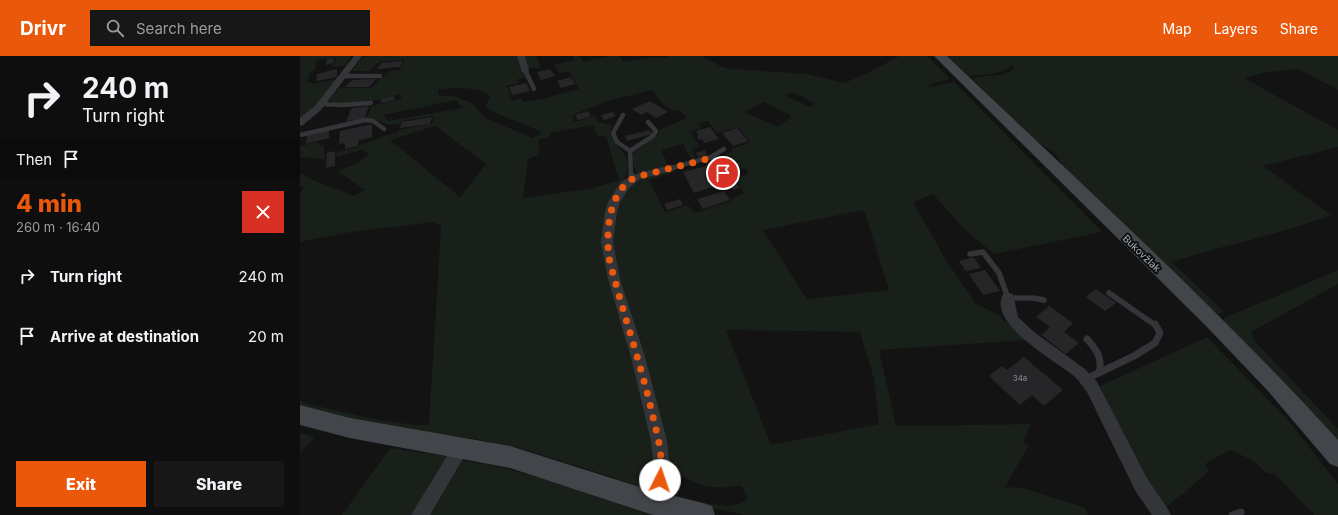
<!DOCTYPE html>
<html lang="en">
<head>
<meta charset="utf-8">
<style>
	body { margin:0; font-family:Inter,sans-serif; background:#171718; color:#f1f3f6; height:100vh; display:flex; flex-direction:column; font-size:15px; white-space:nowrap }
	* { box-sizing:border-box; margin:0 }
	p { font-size:13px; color:#9b9c9e }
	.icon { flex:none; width:22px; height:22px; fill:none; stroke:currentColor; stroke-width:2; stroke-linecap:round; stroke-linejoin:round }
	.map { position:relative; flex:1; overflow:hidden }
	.details { display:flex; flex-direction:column; background:#0e0e0f; width:300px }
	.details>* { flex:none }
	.hud { background:#0e0e0f; color:#f1f3f6; overflow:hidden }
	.pin { position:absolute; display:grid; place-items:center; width:34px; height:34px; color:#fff; margin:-17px; border:2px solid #fff; border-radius:50%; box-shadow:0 1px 4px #0007 }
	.me { position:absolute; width:44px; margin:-22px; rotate:4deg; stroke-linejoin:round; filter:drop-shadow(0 0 3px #0008) }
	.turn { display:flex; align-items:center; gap:14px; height:84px; padding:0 16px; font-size:18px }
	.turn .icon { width:52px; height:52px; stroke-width:2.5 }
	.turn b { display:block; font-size:28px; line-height:34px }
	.then { display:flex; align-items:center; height:38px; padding:0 16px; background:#0003; gap:8px; font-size:15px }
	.round { display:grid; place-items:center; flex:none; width:42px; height:42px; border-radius:0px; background:#171718 }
	.overview { display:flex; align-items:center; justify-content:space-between; height:68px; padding:0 16px }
	h1 { font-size:24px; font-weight:800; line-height:30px; color:#ea580c }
	.cta { display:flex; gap:8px; margin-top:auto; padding:8px 16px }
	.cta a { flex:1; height:46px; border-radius:0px; background:#ea580c; color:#fff; font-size:16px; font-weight:800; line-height:46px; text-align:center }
	.cta a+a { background:#171718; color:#f1f3f6 }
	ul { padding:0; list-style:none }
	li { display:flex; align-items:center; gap:12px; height:60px; padding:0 16px }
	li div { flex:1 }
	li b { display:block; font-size:15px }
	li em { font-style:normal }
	header { display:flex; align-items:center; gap:24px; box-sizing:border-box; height:56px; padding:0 20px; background:#ea580c; color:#fff }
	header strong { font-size:19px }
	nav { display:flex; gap:22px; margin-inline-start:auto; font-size:14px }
	.search { width:280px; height:36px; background:#171718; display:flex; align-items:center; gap:10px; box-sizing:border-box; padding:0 14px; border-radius:0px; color:#9b9c9e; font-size:15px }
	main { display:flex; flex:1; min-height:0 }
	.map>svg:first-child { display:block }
	.green { fill:#191f19; fill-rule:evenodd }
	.building { fill:#262628 }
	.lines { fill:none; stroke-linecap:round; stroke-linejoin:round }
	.service-far2 { stroke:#343539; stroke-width:4.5 }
	.service-far1 { stroke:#343539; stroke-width:5.5 }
	.service { stroke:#343539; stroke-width:7 }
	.minor { fill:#343539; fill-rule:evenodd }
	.secondary { fill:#424549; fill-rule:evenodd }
	.route { stroke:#ea580c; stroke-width:7; stroke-dasharray:0 12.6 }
	.labels { text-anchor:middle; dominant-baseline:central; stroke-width:4; stroke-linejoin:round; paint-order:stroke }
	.number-label { font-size:8px; fill:#848a91 }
	.street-label { font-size:10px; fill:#a4acb5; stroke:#0e0e0f }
</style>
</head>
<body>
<header>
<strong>Drivr</strong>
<div class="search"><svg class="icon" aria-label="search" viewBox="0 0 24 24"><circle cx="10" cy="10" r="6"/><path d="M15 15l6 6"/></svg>Search here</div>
<nav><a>Map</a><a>Layers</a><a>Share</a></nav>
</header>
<main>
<section class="details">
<div class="hud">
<div class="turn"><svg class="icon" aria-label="right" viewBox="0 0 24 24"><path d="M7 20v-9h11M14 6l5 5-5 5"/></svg><div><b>240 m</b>Turn right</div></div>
<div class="then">Then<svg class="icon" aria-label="arrive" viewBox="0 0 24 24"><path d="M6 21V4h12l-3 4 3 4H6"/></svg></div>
</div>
<div class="overview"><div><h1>4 min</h1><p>260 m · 16:40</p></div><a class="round" style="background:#d93025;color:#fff"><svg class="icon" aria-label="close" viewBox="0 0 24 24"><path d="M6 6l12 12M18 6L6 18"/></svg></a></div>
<ul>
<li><svg class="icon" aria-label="right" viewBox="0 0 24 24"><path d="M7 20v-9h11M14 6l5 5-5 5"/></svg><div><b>Turn right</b></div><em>240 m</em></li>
<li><svg class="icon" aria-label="arrive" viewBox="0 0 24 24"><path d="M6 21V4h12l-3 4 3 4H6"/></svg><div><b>Arrive at destination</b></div><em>20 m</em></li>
</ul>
<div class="cta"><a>Exit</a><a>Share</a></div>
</section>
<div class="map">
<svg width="1038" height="459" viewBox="0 0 1038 459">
	<rect width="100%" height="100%" fill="#131314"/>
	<g class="green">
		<path d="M0,0H51L46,9L32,11L37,1L16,5L15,14L11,15L7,27L13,26V28L37,23L14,51L0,63Z"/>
		<path d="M63,0H219L221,9L227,21L218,23L219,27L207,30L212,45L222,42L223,46L242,43L279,33L269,15L259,17L254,9L274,4L273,0H279L283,6L310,0H319L323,6L353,1L367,2L368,0H402L422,11L433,13L507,18L544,27L568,17L599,0H627L650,23L628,29L630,31L654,26L802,176L694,198L665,174L633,138L613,146L646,204L676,248L696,257L708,267L725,284L579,294L596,370L731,368L723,386L729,389L705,431L723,432L786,452L788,459H444L380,445L368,441L365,434L367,410L362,383L334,273L311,201V185L313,157L321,138L325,132L334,124L373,113L375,116L349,124L365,156L388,149L394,157L429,146L435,141L444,137L436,123L449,118L445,112L431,115L424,104L425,98L432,96L431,93L450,86L438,71L417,77L408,65L398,67L401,72L390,76L400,91L392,93L396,103L392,105L383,88L361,94L369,111L340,118L336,116L331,101L333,97L358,79L361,73L387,62L380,55C366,55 360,44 352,34L311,44L272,59L274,66L295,60L298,66L312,69C305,87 328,93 328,109C328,123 318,132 312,144C308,153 306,163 305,173C302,202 312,229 321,256C327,276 333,297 338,317C344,339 364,402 355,421C352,428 349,429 342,432L315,422L223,393L176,383L77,370L36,363L0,352V344L5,347C44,356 89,369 129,369L141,170L134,166L51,176L0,186V138L4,131H0V119L3,118L13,124L54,140L65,134L37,115L56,108L69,98L62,94L36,101L37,96L58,91L60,89L81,82L83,80L97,77L98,74L133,68V60L102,65L100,68C85,71 80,63 66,63L72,50L101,43V38C79,43 52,53 30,45V43L39,32H71L90,15L100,13L105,4L79,6L69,15H52ZM153,32C165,33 181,31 190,41L186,50L191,55L242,76L233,82L185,62L172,47L154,40H139L138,34ZM492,36L515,47L510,51L486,40ZM156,44L162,52L88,65L83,59L134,49V48ZM464,46L491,60V61L478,71L444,56ZM293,69L297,80H306L319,124L293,132L223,142L228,103L239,99V84L249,81L250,77ZM135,70L186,108L160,141L90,84ZM564,154L589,234L507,243L463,174ZM426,274L560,276L574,323L579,368L471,389ZM374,413C395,432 413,433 441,430L445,436L446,445C424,456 398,445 376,439C370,430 368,423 374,413Z"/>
		<path d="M223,0H237L240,12H227Z"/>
		<path d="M647,0H1038V34L998,13L963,17L944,22L1038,74V91L963,110L1031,159C979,179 924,189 872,206L924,256L918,258L914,257L765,113L755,97L735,84L672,23C684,17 706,24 714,11L711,10C700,20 682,18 669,20Z"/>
		<path d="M18,86V89H24L25,103L0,101V90Z"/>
		<path d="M1038,214V228L951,276L955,285L1038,373V387L924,266V262Z"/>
		<path d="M907,281L989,365L1038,428V459H1014L975,418L967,417L952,404L930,394L905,408L909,415L885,436L862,454L798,331Z"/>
		<path d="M0,377L15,381L0,397Z"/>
		<path d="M90,392L150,401L115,459H42Z"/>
		<path d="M159,404C226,413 289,438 352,459H124Z"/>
	</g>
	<g class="building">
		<path d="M35,2L33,7L26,9L27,3Z"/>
		<path d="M103,5L100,11L77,13L81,7Z"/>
		<path d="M37,13V21L16,25L17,18Z"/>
		<path d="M250,13L255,20L241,24L237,16Z"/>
		<path d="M271,21L275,28L261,32L257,25Z"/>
		<path d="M76,23L69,31H45L52,24Z"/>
		<path d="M226,27L230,35L212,39L209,31Z"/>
		<path d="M94,40L95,44L81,47V43Z"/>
		<path d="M350,45L368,56L356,62L347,56L341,59L332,53Z"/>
		<path d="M69,50L64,63L46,65L52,52Z"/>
		<path d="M288,55L291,60L278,64L275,59Z"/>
		<path d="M313,56L316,60L304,64L301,59Z"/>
		<path d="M132,61L130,68L100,72L102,66Z"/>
		<path d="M72,68V81L59,84L58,90L45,93V87L39,88L40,75Z"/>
		<path d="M410,71L419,83L404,87L402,83L399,84L397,80H399L396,75Z"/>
		<path d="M437,72L448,85L433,90L422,77Z"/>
		<path d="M29,74V82L6,88L7,79Z"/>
		<path d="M350,74L352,78L327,85L325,80Z"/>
		<path d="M405,94L407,99L398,101L396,97Z"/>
		<path d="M35,95V110L26,112L27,97Z"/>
		<path d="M414,108L419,116L405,120L412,131L394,137L383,116Z"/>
		<path d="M434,123L440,132L433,134L427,126Z"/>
		<path d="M424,135L430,144L403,153L397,143Z"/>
		<path d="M380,143L383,149L367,154L364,148Z"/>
		<path d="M674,201L681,212L666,215L659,205Z"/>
		<path d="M685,214L700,235L683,239L669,218Z"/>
		<path d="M796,233L816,247L805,255L786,241Z"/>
		<path d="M749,250L773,267L764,276L779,287L766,298L741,279L750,271L736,261Z"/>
		<path d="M724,301L763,334L744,350L732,339L720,349L689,320L702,310L707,314Z"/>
	</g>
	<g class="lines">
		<g class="service-far2">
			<path d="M225,14L234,33"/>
			<path d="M43,20H80"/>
			<path d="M21,48L42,49L71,47"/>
			<path d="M323,59L313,77L317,86L330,95"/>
			<path d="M0,79L65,64L73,65L84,73"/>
			<path d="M411,101L423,109V119"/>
			<path d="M371,112L411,101L424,93"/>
			<path d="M331,119L330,95L353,80L356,75L348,66"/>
		</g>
		<g class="service-far1">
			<path d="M423,118L427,130"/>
			<path d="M331,124V118"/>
			<path d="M670,198L683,196L699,217L708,242H733L744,244"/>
			<path d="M809,237L855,269"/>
		</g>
		<g class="service">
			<path d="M787,283C796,293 803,302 799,316"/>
			<path d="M786,323L834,300L855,287L860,277L855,268"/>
			<path d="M932,459L941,456"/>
		</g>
		<g class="minor">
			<path d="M54,0H62L21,54L3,69L0,70V62L15,50Z"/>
			<path d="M217,0H225L229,14L228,16H222Z"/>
			<path d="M371,109L376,112L375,114L340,123L329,132L320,146L317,156L313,186L320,223L345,301L367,385L370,413L368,424L355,452L349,455L343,452L340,446L352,422L354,413L351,385L331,301L308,223L301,186L305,156L308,146L321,126L332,119Z"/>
			<path d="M708,237L713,238L718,261L734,276L785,313L797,326L848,424L868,453L871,459H852L836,436L787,336C783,331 779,325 775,321C757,305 687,269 703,238Z"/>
			<path d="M161,384L167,387L169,392L130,459H111L155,387Z"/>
		</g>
		<g class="secondary">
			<path d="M634,0H647C779,126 915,249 1038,384V411L1030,408L967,334L908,272Z"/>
			<path d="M0,349L50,362L210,390L349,434L403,447L412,450L415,459H353L210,412L50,382L0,369Z"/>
		</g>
	</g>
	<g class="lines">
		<path class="route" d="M360,424C364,403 358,382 353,361C341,307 322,255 309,202C306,175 308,135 336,121L411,102L423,109L424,112L423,117"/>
	</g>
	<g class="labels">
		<g class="number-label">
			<text x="720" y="322">34a</text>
		</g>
		<g class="street-label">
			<text transform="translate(842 197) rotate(44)">Bukovžlak</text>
		</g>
	</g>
</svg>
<div class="pin" style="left:423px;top:117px;background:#d93025"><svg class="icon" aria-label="arrive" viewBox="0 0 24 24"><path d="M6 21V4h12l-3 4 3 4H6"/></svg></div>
<svg class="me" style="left:360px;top:424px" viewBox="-20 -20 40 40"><circle r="19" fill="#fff"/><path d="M0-13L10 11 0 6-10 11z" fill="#ea580c"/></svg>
</div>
</main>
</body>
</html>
